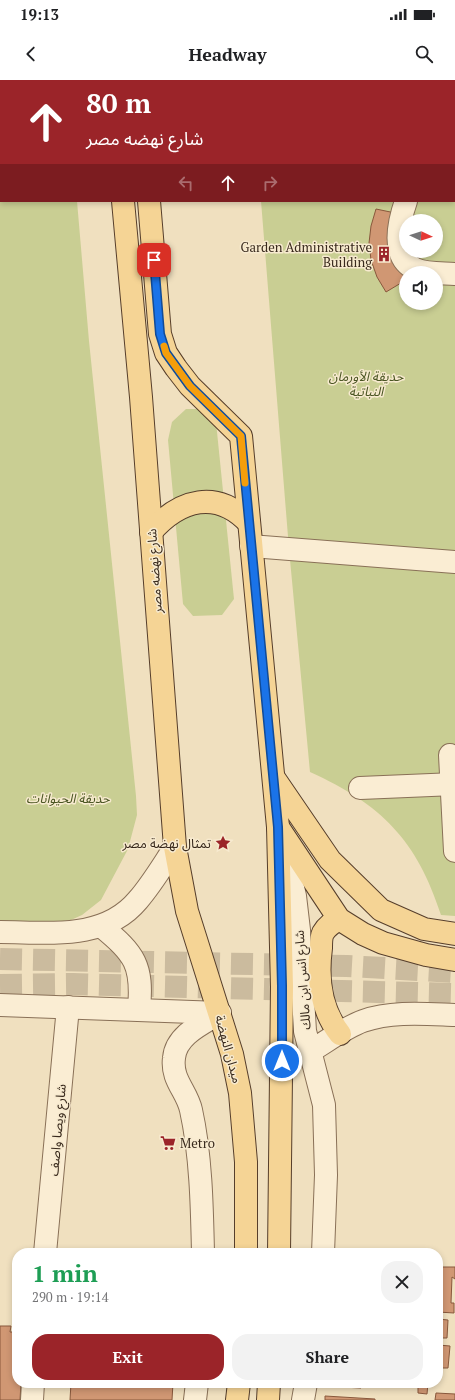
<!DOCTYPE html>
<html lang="en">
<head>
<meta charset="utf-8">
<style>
	body { margin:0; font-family:"PT Serif","Noto Sans Arabic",serif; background:#f2f2f2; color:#202124; height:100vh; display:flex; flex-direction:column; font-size:15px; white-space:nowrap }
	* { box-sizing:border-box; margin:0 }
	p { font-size:13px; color:#757577 }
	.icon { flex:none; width:22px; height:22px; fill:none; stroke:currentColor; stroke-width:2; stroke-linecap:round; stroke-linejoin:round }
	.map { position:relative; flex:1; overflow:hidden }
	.panel { position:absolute; left:12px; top:1168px; width:431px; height:140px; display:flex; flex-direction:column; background:#fff; border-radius:16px; box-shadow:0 2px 6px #0003 }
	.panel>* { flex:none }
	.banner { position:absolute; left:0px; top:0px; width:455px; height:122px; box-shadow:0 2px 6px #0003; background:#9b2429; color:#fff; overflow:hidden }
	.needle { width:26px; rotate:94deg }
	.fabs { position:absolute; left:399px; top:134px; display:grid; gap:8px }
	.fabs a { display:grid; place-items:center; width:44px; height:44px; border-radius:50%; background:#fff; box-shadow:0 2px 6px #0003; font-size:20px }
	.pin { position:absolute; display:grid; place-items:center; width:34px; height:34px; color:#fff; margin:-17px; border-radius:8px; box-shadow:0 2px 6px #0006 }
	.me { position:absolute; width:44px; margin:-22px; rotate:0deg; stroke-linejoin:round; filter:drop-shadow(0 0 3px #0008) }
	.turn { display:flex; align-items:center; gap:14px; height:84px; padding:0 20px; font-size:18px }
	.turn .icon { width:52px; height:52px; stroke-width:2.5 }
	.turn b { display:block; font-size:28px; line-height:34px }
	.lanes { display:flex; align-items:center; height:38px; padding:0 20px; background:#0003; justify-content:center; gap:20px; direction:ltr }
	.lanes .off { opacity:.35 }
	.round { display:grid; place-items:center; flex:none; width:42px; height:42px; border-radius:16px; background:#f2f2f2 }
	.head { display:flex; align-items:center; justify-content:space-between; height:68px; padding:0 20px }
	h1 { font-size:24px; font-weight:600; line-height:30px; color:#1e9e55 }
	.cta { display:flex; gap:8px; margin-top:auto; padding:8px 20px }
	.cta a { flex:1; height:46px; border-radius:16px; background:#9b2429; color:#fff; font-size:16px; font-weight:600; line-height:46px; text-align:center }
	.cta a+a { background:#f2f2f2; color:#202124 }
	.status { display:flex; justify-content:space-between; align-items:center; height:28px; padding:0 20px; background:#fff; direction:ltr }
	.status svg { height:11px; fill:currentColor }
	header { display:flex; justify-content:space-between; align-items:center; height:52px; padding:0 20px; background:#fff; font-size:18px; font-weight:600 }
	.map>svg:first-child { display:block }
	.green { fill:#c9ce93; fill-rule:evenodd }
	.water { fill:#a2c1b7; stroke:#698f85 }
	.building { fill:#d09773; stroke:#89583c }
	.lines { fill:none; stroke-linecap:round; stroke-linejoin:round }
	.major-tunnel { stroke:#cbbb9e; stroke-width:22; stroke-dasharray:22 11; stroke-linecap:butt }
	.minor-casing { stroke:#897057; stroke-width:24 }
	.major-casing { stroke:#563e2b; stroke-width:24 }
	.minor { stroke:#faedd3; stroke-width:22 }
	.major { stroke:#f5d495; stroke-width:22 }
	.route-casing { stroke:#114b97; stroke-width:10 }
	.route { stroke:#1a73e8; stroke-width:7 }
	.slow { stroke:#f59e0b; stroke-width:7 }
	.labels { text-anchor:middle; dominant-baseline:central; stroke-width:3; stroke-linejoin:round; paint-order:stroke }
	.poi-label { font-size:13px; fill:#38291c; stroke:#f7eacf; text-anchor:end }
	.park-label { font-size:13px; font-style:italic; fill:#4a5522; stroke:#f7eacf }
	.street-label { font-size:13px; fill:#38291c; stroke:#f7eacf }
</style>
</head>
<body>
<div class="status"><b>19:13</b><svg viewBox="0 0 49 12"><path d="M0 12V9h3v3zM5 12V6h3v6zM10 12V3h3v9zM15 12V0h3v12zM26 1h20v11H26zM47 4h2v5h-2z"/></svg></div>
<header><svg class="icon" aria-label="back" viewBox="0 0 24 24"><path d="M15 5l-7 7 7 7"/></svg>Headway<svg class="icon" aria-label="search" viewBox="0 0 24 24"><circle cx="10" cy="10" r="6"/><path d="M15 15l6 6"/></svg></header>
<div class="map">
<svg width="455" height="1320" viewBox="0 0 455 1320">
	<rect width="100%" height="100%" fill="#f0e0bf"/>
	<g class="green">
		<path d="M0,0H67L1,1V121H77L89,261L136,716L137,735L128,769L101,820L82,835L71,840L56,842L0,841Z"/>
		<path d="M251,0H455V836L441,835C417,760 381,724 310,692L289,469L261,121H454V1ZM406,141H436V171H406ZM406,193H436V223H406Z"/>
		<path d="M186,329H204L216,342L234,519L222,535L193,536L183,524L168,360L172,342Z"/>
	</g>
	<path class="water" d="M379,0H455V1H380Z"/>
	<g class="building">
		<path d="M376,129L400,134L406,200L386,212L377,197L371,180L369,163L371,146Z"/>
		<path d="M438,1187H455V1199L452,1197L451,1223H454V1233L438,1232Z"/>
		<path d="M438,1239L448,1240L447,1258H438Z"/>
		<path d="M0,1246H11L10,1252H17V1303H21L20,1320H0Z"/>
		<path d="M438,1265L450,1266L448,1288H438Z"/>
		<path d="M71,1303H173L172,1320H70Z"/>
		<path d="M325,1303H374V1306L361,1305V1308L324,1306Z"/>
		<path d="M418,1303H428L427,1314L418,1313Z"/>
		<path d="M436,1313L455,1314V1320H435Z"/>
		<path d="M325,1316L375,1319V1320H325Z"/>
	</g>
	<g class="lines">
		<g class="major-tunnel">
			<path d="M0,879L347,886L455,892"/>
			<path d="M0,905L73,904L455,914"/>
		</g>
		<defs>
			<g id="minor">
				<path d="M338,1V0"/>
				<path d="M454,73H455"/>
				<path d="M406,121C399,141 390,177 415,189C426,194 443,193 455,194"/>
				<path d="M251,466L455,482"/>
				<path d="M450,675L455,771"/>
				<path d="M360,708L455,704"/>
				<path d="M283,765L295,816L299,850L305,951L324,1025L326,1095L323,1173"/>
				<path d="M101,846C135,874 143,885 139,929"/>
				<path d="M0,852C48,852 104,861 138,820C152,804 163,785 175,767"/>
				<path d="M0,925L220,933"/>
				<path d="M309,972C326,962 346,947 363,941C392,931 425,934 455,935"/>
				<path d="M45,1173L68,927"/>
				<path d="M203,1173C202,1127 201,1075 191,1030C187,1011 171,1000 174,978C176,955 202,944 220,933"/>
				<path d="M32,1320L33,1303"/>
				<path d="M195,1320L197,1303"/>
				<path d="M303,1320L306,1303"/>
			</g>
			<g id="major">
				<path d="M112,0V1"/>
				<path d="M139,0V1"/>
				<path d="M123,121L141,317L175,767L187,831L232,974L240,1013L246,1082V1173"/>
				<path d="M149,121L160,254L166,273L176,288L190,306L241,356L278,747L282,907L279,1173"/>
				<path d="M151,452C180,419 217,409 249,443"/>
				<path d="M274,698L330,780L381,830L424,849L455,854"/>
				<path d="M278,747L339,839L363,854L383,863L426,875L455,880"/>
				<path d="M339,839C332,843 327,846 323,853C321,857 321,864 321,868C317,898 321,930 340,954"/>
				<path d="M237,1320L239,1303"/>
				<path d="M268,1320L269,1303"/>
			</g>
		</defs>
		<use href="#minor" class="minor-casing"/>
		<use href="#major" class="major-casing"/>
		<use href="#minor" class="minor"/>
		<use href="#major" class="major"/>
	</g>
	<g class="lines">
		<defs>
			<path id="route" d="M154,180L160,254L166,273L190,306L241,356L278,747L282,906V981"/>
		</defs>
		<use href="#route" class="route-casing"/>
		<use href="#route" class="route"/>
		<path class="slow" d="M164,266L166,273L190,306L241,356L245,403"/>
	</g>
	<defs>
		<symbol id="building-bare" viewBox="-9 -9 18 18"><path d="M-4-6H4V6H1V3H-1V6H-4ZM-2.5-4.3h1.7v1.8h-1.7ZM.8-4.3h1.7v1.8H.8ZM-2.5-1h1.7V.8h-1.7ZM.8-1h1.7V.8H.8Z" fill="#9b2429" stroke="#f7eacf" stroke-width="2.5" paint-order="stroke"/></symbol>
		<symbol id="sight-bare" viewBox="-9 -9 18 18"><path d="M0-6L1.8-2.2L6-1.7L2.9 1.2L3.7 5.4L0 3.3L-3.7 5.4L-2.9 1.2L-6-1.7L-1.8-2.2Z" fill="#9b2429" stroke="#f7eacf" stroke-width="2.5" paint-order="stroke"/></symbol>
		<symbol id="supermarket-bare" viewBox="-9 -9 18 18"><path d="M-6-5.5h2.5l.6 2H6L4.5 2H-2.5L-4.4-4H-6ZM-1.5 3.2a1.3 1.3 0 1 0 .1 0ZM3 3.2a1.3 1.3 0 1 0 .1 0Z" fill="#9b2429" stroke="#f7eacf" stroke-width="2.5" paint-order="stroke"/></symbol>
	</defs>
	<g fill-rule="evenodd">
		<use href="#building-bare" x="373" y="163" width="22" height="22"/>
		<use href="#sight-bare" x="212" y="752" width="22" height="22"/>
		<use href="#supermarket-bare" x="157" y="1052" width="22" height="22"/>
	</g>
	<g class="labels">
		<g class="poi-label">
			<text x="372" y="167">Garden Administrative<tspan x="372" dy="15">Building</tspan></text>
			<text x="211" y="763">تمثال نهضة مصر</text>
			<text x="180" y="1063" text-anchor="start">Metro</text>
		</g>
		<g class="park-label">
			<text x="366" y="296">حديقة الأورمان<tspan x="366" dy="15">النباتية</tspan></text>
			<text x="68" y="718">حديقة الحيوانات</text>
		</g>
		<g class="street-label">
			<text transform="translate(154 491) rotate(-94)">شارع نهضه مصر</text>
			<text transform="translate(302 900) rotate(-94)">شارع انس ابن مالك</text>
			<text transform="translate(229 969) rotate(75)">ميدان النهضة</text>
			<text transform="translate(57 1050) rotate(-85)">شارع ويصا واصف</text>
		</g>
	</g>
</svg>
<div class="fabs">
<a><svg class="needle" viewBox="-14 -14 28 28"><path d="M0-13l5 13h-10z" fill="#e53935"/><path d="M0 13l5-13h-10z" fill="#757577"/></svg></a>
<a><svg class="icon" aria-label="sound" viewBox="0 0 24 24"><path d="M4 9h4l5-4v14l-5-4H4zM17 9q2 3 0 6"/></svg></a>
</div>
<div class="pin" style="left:154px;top:180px;background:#d93025"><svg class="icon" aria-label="arrive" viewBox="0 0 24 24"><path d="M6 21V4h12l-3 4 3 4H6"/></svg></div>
<svg class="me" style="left:282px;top:981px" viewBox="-20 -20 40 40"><circle r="17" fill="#1a73e8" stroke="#fff" stroke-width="3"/><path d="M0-11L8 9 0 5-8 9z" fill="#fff"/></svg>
<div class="banner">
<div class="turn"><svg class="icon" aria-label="ahead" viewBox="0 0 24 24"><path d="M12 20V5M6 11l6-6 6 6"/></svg><div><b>80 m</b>شارع نهضه مصر</div></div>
<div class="lanes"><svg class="icon off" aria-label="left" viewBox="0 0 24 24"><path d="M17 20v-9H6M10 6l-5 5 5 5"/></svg><svg class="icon" aria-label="ahead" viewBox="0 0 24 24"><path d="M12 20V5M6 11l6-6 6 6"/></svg><svg class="icon off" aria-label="right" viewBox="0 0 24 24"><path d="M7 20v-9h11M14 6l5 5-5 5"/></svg></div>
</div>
<section class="panel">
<div class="head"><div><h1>1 min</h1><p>290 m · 19:14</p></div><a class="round"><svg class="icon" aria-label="close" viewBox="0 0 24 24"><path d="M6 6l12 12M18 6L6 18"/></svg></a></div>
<div class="cta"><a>Exit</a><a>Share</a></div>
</section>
</div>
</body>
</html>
